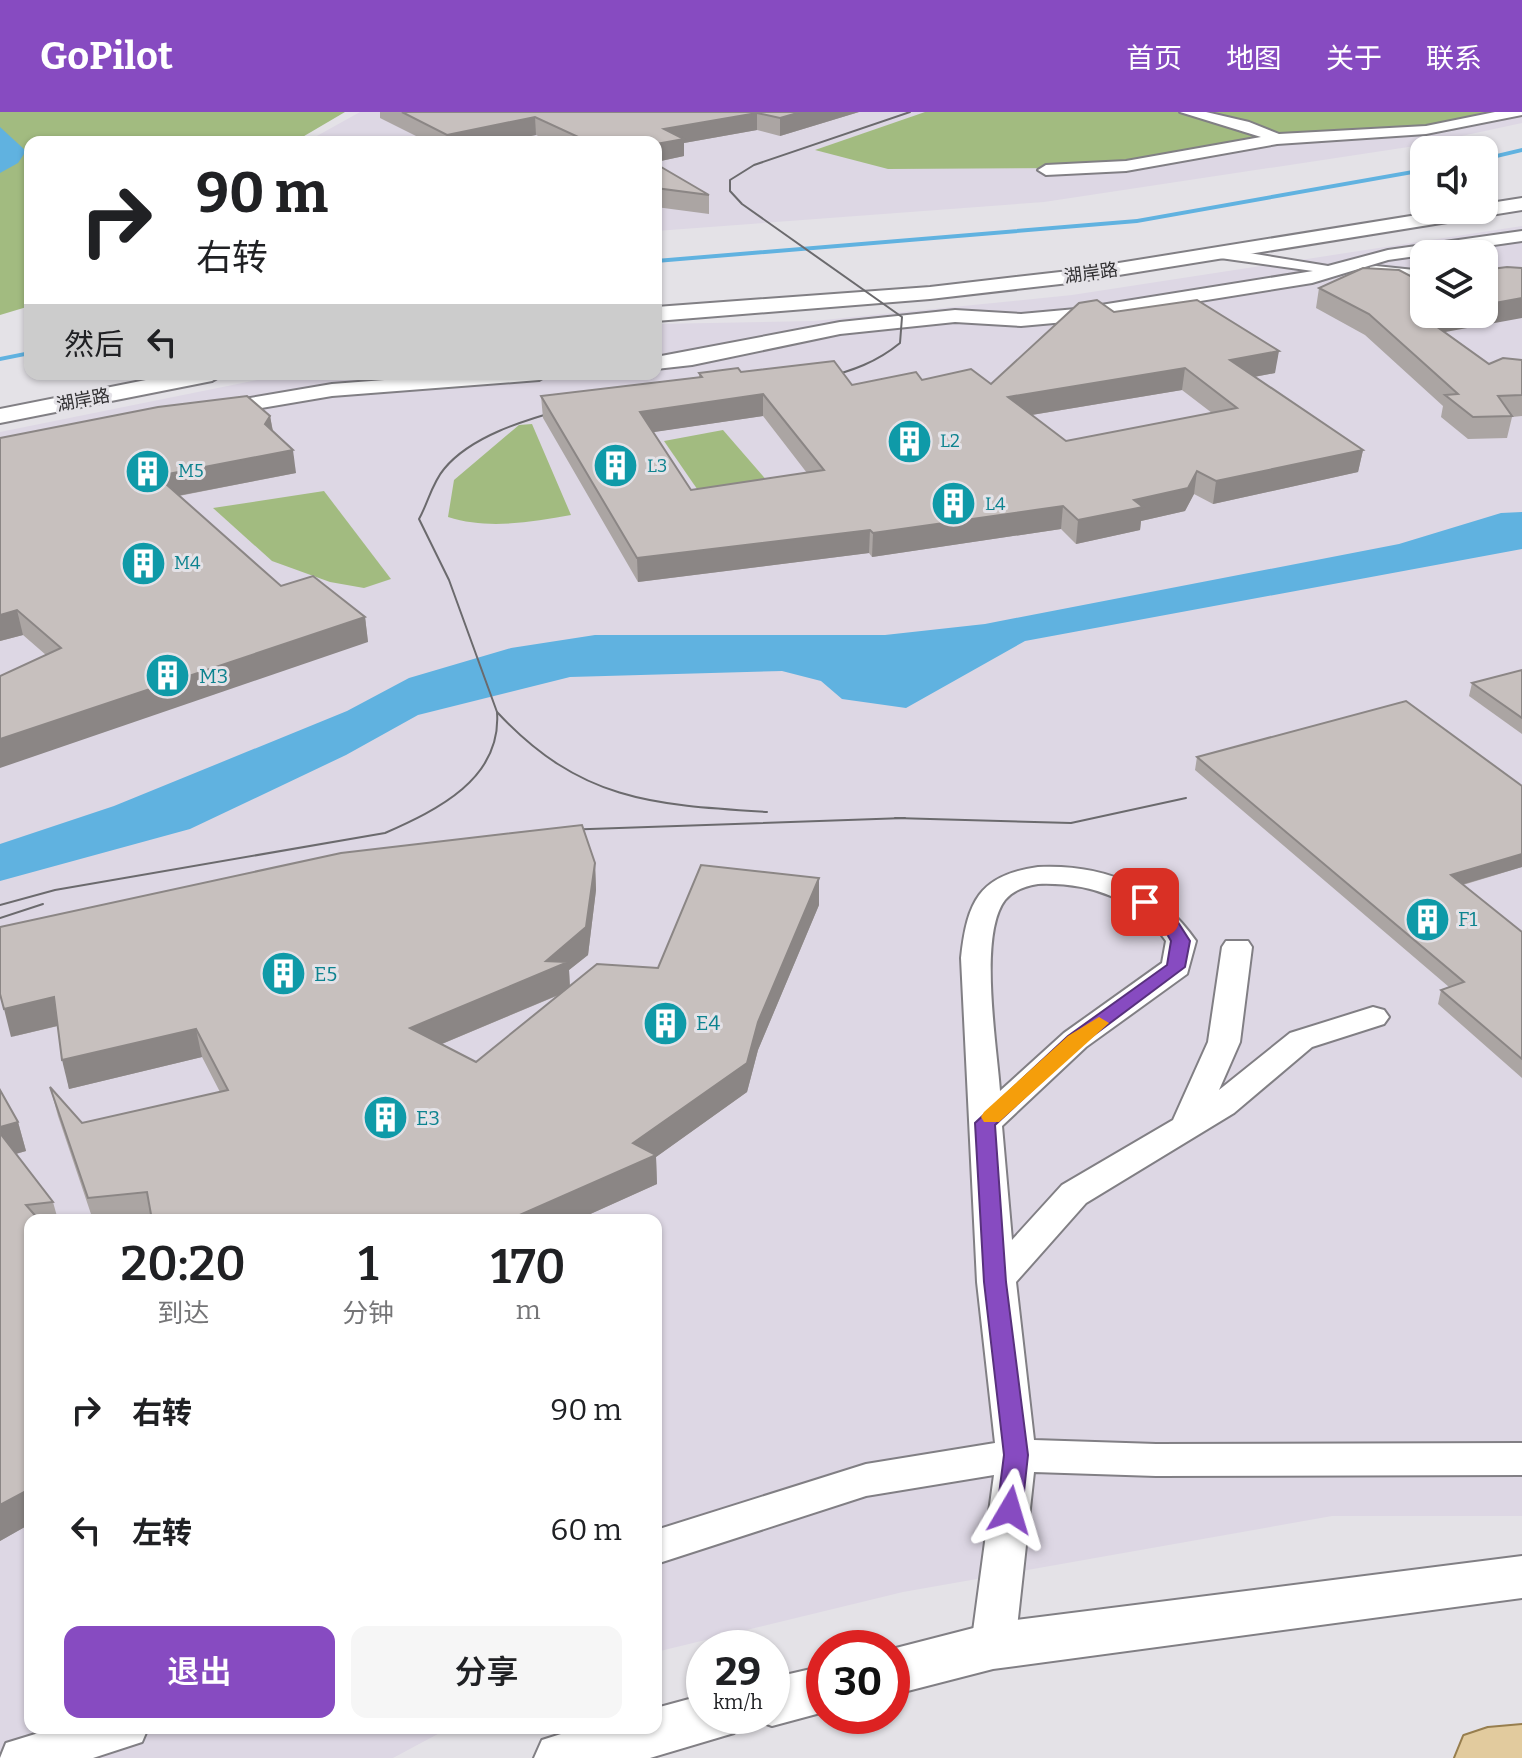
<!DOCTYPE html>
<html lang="zh">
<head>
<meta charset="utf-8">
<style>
	body { margin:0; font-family:Bitter,"Noto Sans SC",serif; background:#f6f6f6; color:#202124; height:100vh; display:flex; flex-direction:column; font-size:30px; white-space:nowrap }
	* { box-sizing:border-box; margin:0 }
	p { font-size:26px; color:#757577 }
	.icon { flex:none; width:44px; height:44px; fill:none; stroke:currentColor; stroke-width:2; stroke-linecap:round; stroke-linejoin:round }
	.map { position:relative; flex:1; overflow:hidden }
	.side { position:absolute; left:24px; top:1102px; width:638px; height:520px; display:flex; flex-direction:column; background:#fff; border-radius:16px; box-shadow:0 2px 6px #0004 }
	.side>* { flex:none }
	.banner { position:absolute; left:24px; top:24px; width:638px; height:244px; border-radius:16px; box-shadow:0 2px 6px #0004; background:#fff; color:#202124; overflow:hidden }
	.fabs { position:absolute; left:1410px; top:24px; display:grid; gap:16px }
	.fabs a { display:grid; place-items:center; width:88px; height:88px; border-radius:16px; background:#fff; box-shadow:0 2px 6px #0004; font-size:40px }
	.speed { position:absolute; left:686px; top:1518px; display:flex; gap:16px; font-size:40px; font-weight:700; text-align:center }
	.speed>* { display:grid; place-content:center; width:104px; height:104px; border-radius:50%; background:#fff; box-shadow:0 2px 6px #0004; line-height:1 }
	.speed small { font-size:20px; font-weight:400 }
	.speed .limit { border:12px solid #d22; background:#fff; color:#111 }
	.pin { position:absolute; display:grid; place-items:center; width:68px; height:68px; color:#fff; margin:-34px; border-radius:16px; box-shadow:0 4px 12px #0006 }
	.me { position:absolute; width:88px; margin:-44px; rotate:7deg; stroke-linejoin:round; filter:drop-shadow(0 0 6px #0008) }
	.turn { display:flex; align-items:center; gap:28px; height:168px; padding:0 40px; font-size:36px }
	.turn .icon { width:104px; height:104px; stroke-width:2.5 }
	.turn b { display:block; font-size:56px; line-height:68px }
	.then { display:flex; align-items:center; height:76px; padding:0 40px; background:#0003; gap:16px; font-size:30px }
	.eta { display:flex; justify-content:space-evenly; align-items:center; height:136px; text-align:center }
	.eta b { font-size:48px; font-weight:600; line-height:56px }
	.button { display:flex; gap:16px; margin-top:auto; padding:16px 40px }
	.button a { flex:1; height:92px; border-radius:16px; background:#874bc1; color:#fff; font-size:32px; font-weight:600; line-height:92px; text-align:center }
	.button a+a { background:#f6f6f6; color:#202124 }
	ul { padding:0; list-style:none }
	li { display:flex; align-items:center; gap:24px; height:120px; padding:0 40px }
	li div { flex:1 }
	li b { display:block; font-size:30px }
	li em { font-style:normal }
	header { display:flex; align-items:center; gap:48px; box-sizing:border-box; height:112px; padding:0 40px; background:#874bc1; color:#fff }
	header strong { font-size:38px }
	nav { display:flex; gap:44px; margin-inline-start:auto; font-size:28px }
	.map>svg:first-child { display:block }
	.built { fill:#ddd7e4; fill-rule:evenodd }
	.green { fill:#a2bb80 }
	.water { fill:#60b2e0 }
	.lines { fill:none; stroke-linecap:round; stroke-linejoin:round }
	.stream { fill:#60b2e0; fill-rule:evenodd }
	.minor-casing { stroke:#817f84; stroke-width:4 }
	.tertiary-casing { stroke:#817f84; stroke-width:4 }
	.primary-casing { stroke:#977e4e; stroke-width:4 }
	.minor { fill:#fff; fill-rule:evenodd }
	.tertiary { fill:#fff; fill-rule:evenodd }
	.primary { fill:#e2cb9e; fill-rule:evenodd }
	.tram { stroke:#6b6a6d; stroke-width:2 }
	.wall { fill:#aba5a3; fill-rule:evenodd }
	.shaded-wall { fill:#8b8685 }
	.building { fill:#c7c0be; stroke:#8b8685; stroke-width:2; fill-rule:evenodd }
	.route { fill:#874bc1; stroke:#58317d; stroke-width:2 }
	.slow { fill:#f59e0b }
	.labels { text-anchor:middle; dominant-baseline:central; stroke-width:6; stroke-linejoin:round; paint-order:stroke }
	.far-street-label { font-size:18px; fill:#302f31; stroke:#e4e2e7 }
	.far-culture-label { font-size:18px; fill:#0d838f; stroke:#e4e2e7; text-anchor:start }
	.culture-label { font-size:20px; fill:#0d838f; stroke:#e4e2e7; text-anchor:start }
</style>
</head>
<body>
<header>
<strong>GoPilot</strong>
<nav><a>首页</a><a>地图</a><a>关于</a><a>联系</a></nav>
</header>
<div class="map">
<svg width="1522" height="1646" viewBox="0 0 1522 1646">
	<rect width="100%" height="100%" fill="#e4e2e7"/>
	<g class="built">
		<path d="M360,0H1522V11L1415,34L1044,90L656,119V30H306Z"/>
		<path d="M1522,114V1404H1332L903,1480L656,1540V1108H30V1616H449L393,1646H0V320L287,262H656V212L814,209L1072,183ZM1424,142H1484V202H1424Z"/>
	</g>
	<g class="green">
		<path d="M0,0H345L294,30H30V194L0,203Z"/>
		<path d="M925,0H1178L1263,22L1260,27L1082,56L888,57L815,38Z"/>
		<path d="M1197,0H1504L1413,16L1276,22L1270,17Z"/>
		<path d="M532,312L571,403C530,410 489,418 448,405L454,368L519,313Z"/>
		<path d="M723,318L776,379L704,387L664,329Z"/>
		<path d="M324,379L391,467L364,476L330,470L272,449L213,396Z"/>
	</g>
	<g class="water">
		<path d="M0,15L26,39L18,51L0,61Z"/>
		<path d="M1522,400V437L1025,529L906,596L842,587L821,569L782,559L570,565L418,603L346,643L190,717L0,769V732L114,694L347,599L409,566L511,536L595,523H885L985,512L1399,432L1501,401Z"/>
	</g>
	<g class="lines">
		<g class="stream">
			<path d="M1522,36V40L1484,49V45Z"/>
			<path d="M1424,56V60L1137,111L656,151V147L1137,107Z"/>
			<path d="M30,239V243L0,249V245Z"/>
		</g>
		<defs>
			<g id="minor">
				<path d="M1180,0H1206L1249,10L1279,22L1426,14L1495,0H1522V3L1426,22L1277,32L1126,59L1046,63L1038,58L1046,53L1126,49L1261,25Z"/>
				<path d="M1522,119V129L1388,148L1312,171L1076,209L1021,214L955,210L840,222L692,253L656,257V245L840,210L955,198L1021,202L1076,197L1313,159L1213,145V137L1219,136L1328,154L1388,138Z"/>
				<path d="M1376,154L1424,159V169L1370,163V155Z"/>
				<path d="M463,262H549L539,268L332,284L215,304L205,298L215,292L332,272Z"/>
				<path d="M1038,755C1104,752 1158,774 1196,829L1187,862L1086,935L1002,1014L1012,1128L1062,1073L1173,1008L1208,930L1222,835L1226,829H1248L1252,835L1240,930L1219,978L1290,921L1373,895L1384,898L1389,905L1384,912L1312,935L1234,1001L1086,1091L1016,1170L1034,1328L1156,1332L1522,1331V1363L1156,1364L1034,1360L1015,1534L1008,1547L993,1553L978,1547L971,1534L994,1363L866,1384L656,1452V1418L866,1352L995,1331L977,1170L961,846C967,790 979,763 1038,755ZM1038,772C1088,770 1137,786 1166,829L1162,851L1064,921L1000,979C997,935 978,823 1005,788C1013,778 1026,774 1038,772Z"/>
				<path d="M55,1616H148L142,1630L93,1646H0L6,1631Z"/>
			</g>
			<g id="tertiary">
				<path d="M1522,86V98L1069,171L930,187L656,209V195L930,175L1069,159L1448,98H1484V92Z"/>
				<path d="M176,262H224L212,269L0,311V297Z"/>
				<path d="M1522,1444V1486L993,1557L892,1583V1537L993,1511Z"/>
				<path d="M824,1554V1600L772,1614L753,1607L752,1604H772V1566Z"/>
				<path d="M704,1583V1604H742L734,1621L650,1646H534L542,1628L580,1616H656V1596Z"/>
			</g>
			<path id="primary" d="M1522,1613V1646H1455L1464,1624L1488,1616Z"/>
		</defs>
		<use href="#minor" class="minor-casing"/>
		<use href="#tertiary" class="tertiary-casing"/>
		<use href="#primary" class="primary-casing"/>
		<use href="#minor" class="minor"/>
		<use href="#tertiary" class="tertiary"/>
		<use href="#primary" class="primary"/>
		<g class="tram">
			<path d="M823,266C852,259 877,250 900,231L902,205L742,92L730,79V68L754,53L910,0"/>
			<path d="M497,600C580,689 652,693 767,700"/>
			<path d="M895,706L1071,711L1186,686"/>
			<path d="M561,718L905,706"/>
			<path d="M0,793L55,778L385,721C437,698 502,667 497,600L449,468L419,407C428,391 432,371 444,357C471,324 525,308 565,297"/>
			<path d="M0,806L43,792"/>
		</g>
	</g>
	<g class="wall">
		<path d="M380,0H859L780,24L757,18L684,31V44L656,50V30H551L536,23L501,30H428L380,6Z"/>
		<path d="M656,52L709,83V102L656,95Z"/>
		<path d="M1319,176L1445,220L1489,252L1522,248V304L1512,305L1507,326L1468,327L1441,305L1443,294L1365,223L1316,196Z"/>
		<path d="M1114,200L1275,261L1254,265L1363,338L1358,360L1213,392L1194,382L1185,399L1141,409L1140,418L1076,432L1061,417L872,445L869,441L638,470L543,306L541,284L699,265V261L741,260L852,273L922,268L991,272ZM1182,278L1212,301L1066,329L1032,303ZM763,304L807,361L691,378L653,320Z"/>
		<path d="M270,304L273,319L296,361L179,384L281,474L365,505L368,530L46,543L23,523L0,529V326Z"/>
		<path d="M1522,558V622L1469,584L1472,571Z"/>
		<path d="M1197,645L1522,755L1463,773L1522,820V966L1438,892L1441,878L1449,875L1195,658Z"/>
		<path d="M595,751L596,778L588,843L569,858L570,874L658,856L819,766V793L758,938L747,980L656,1045L657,1072L577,1108H93L58,1004L50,975L82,1011L220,980L202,945L69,977L58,914L11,925ZM559,883L476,950L442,932L511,903Z"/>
		<path d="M0,978L18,1010L26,1039L16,1042L53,1090L58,1108H30V1412L0,1429Z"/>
	</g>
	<g class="shaded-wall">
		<path d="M801,0H859L780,24V6Z"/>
		<path d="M757,1V18L684,31V44L656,50V32L664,17Z"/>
		<path d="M535,5L536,23L501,30H448L447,23Z"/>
		<path d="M1522,186V206L1418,225L1422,204L1432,202H1484V193Z"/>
		<path d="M1279,239L1275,261L1227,270L1230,248Z"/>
		<path d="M1185,256L1182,278L1007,307L1008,285Z"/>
		<path d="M763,282V304L641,322L640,300Z"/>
		<path d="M270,304L274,326L265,312Z"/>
		<path d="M293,338L296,361L161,387L157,364Z"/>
		<path d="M1363,338L1358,360L1213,392L1216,369Z"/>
		<path d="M1197,359L1194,382L1185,399L1141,409L1140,418L1076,432L1078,408L1134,388Z"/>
		<path d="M1063,394L1061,417L872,445L873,421Z"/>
		<path d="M870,418L869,441L638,470L637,446Z"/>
		<path d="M17,498L23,523L0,529V503Z"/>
		<path d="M365,505L368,530L0,656V627Z"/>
		<path d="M1522,742V755L1447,777L1451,763Z"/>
		<path d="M595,751L596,778L588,843L569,858L570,878L413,944L410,916L546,849Z"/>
		<path d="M819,766V793L758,938L747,980L656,1045L657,1072L577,1108H508L633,1031L758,910Z"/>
		<path d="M54,885L61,913L11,925L4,897Z"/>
		<path d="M196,917L202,945L69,977L62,948Z"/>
		<path d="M18,1010L26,1039L4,1045L0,1030V1015Z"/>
		<path d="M30,1377V1412L0,1429V1393Z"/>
	</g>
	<g class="building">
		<path d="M402,0H801L780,6L757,1L664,17L684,27L656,32V30H589L535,5L447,23Z"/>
		<path d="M656,52L709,83L656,76Z"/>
		<path d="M1507,155L1522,156V186L1484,193V158Z"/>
		<path d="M1363,156L1399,158L1416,167L1424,166V202H1432L1422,204L1489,252L1503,246L1522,248V283L1498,284L1512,304L1473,305L1445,283L1458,282L1369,202L1319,176Z"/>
		<path d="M1097,188L1114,200L1197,188L1279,239L1230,248L1363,338L1216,369L1197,359L1188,376L1134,388L1143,395L1078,408L1063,394L873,421L870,418L637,446L541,284L702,265L699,261L738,256L741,260L834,249L852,273L916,260L922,268L971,257L991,272L1079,191ZM1185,256L1237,296L1066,329L1008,285ZM763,282L824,358L691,378L640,300Z"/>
		<path d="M247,284L270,304L265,312L293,338L157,364L281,474L313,464L365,505L0,627V564L61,536L17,498L0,503V326L158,295Z"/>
		<path d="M1522,558V606L1472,571Z"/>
		<path d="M1406,589L1522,674V742L1451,763L1522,820V947L1441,878L1464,870L1197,645Z"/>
		<path d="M582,713L595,751L586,815L546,849L568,850L410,916L476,950L597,852L658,856L701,753L819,766L758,910L747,951L633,1031L656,1043L508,1108H152L147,1080L88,1086L50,975L82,1011L228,978L196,917L62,948L54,885L4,897L0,882V815L341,741Z"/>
		<path d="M0,978L18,1010L0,1015Z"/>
		<path d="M0,1021L53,1090L26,1093L39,1108H30V1377L0,1393Z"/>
	</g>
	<path class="route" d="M1145,785L1172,801L1190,829L1185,855L1082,932L995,1013L1006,1170L1028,1343L1022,1398L1018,1405L1010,1408L1001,1405L997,1398L1004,1343L984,1170L975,1011L1068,924L1167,853L1171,829L1159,808L1136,790Z"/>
	<path class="slow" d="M1099,905L1109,911L999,1010H984L981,1005L984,1000L1068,924Z"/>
	<defs>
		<symbol id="building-disc" viewBox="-11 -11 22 22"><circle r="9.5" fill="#0f9aa8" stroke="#e4e2e7"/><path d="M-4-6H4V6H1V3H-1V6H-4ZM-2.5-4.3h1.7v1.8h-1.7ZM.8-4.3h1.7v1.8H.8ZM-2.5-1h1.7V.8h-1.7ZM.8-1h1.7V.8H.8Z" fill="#fff"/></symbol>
	</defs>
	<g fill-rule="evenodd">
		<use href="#building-disc" x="884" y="304" width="51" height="51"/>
		<use href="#building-disc" x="590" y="328" width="51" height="51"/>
		<use href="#building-disc" x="122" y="334" width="51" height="51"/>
		<use href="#building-disc" x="928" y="366" width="51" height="51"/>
		<use href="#building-disc" x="118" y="426" width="51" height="51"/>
		<use href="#building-disc" x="142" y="538" width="51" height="51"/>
		<use href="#building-disc" x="1402" y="782" width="51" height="51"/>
		<use href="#building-disc" x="258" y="836" width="51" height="51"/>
		<use href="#building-disc" x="640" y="886" width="51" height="51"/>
		<use href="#building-disc" x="360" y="980" width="51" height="51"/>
	</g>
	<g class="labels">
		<g class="far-street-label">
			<text transform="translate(1091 161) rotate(-8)">湖岸路</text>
			<text transform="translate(83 288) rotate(-11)">湖岸路</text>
		</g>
		<g class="far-culture-label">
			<text x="940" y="329">L2</text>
			<text x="647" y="354">L3</text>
			<text x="178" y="359">M5</text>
			<text x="985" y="392">L4</text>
			<text x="174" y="451">M4</text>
		</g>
		<g class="culture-label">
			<text x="199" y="564">M3</text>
			<text x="1458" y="807">F1</text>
			<text x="314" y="862">E5</text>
			<text x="696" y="911">E4</text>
			<text x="416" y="1006">E3</text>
		</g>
	</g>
</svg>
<div class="fabs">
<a><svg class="icon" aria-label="sound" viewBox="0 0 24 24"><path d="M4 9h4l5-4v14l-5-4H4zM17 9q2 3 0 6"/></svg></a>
<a><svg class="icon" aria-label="layers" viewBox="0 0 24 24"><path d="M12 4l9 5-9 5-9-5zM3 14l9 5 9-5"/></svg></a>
</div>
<div class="speed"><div>29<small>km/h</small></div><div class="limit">30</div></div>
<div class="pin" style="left:1145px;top:790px;background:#d93025"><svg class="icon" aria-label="arrive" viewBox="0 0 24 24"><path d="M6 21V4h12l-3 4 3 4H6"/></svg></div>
<svg class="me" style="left:1010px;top:1398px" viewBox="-20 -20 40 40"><path d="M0-17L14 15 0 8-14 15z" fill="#874bc1" stroke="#fff" stroke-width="4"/></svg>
<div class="banner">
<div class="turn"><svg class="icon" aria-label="right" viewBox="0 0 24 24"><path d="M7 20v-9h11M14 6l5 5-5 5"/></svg><div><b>90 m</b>右转</div></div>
<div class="then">然后<svg class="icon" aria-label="left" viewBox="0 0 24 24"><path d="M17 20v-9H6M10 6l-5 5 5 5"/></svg></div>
</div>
<section class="side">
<div class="eta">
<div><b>20:20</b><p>到达</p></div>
<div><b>1</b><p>分钟</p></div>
<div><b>170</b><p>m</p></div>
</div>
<ul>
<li><svg class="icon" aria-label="right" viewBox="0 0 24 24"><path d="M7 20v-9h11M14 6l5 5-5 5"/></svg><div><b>右转</b></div><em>90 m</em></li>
<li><svg class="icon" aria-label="left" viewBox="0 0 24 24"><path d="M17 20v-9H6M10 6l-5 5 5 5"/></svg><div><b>左转</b></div><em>60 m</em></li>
</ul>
<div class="button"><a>退出</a><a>分享</a></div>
</section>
</div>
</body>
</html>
